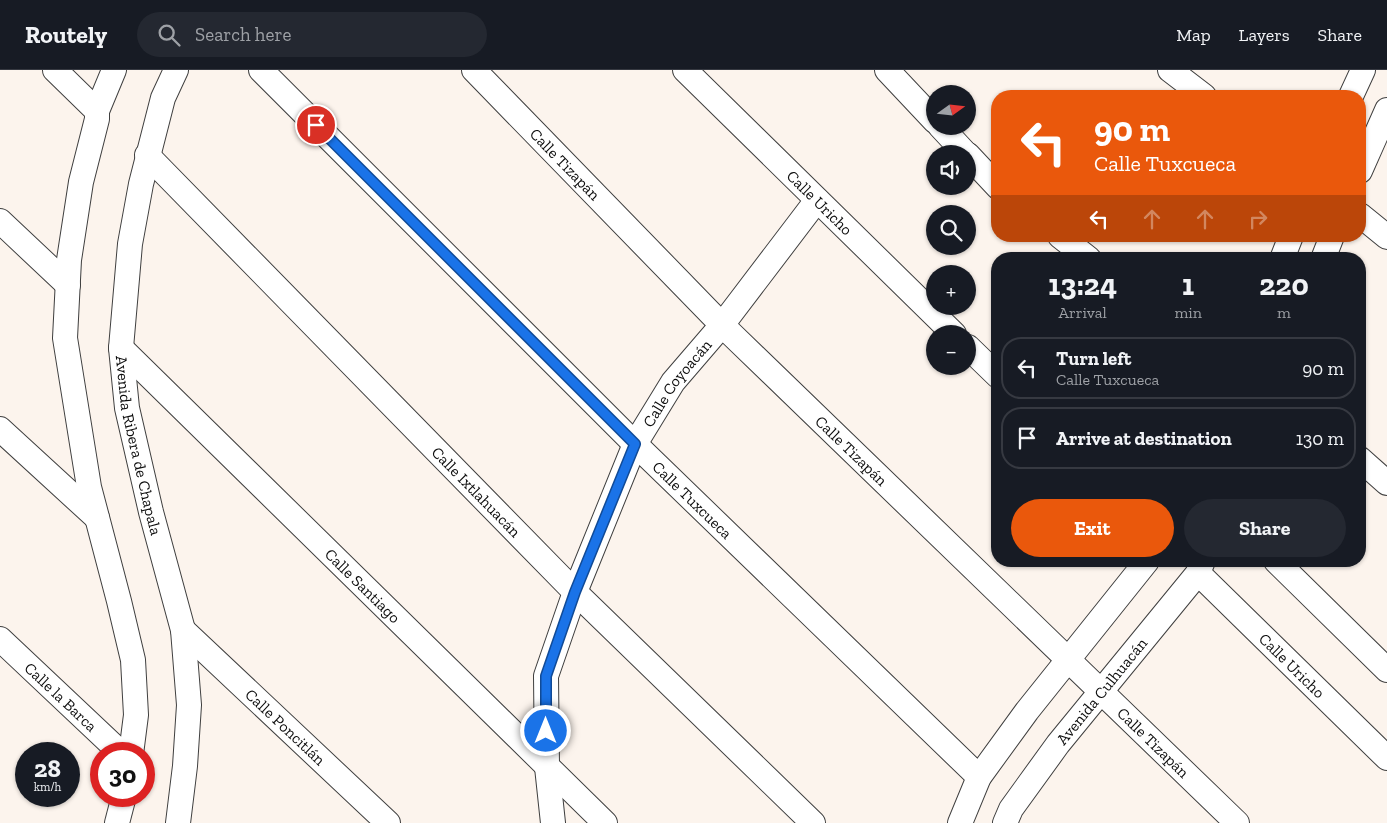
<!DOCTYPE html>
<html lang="en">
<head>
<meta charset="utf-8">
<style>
	body { margin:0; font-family:"Zilla Slab",serif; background:#242831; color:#f1f3f6; height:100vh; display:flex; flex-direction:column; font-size:19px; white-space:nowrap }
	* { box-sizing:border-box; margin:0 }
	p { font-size:16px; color:#9ea1a6 }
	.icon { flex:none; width:28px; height:28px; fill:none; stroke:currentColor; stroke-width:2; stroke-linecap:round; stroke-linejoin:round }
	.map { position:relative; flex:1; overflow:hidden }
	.sheet { position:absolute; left:991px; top:182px; width:375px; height:315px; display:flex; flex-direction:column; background:#171b24; border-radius:20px; box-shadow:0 1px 4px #0004 }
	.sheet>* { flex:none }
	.hud { position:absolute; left:991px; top:20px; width:375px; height:152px; border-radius:20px; box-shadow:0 1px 4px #0004; background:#ea580c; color:#fff; overflow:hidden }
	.needle { width:32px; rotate:75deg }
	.controls { position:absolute; left:926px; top:15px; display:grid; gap:10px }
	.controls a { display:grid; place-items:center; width:50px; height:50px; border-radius:50%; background:#171b24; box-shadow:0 1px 4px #0004; font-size:25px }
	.speed { position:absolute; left:15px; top:672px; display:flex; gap:10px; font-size:25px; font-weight:700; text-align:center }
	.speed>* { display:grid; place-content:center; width:65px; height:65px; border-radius:50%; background:#171b24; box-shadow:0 1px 4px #0004; line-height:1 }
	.speed small { font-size:12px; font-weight:400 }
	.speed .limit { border:8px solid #d22; background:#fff; color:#111 }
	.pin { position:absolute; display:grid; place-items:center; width:42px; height:42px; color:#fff; margin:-21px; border:2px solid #fff; border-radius:50%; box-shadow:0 1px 5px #0007 }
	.me { position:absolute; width:55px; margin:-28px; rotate:0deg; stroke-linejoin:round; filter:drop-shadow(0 0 4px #0008) }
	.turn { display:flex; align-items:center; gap:18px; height:105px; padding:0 20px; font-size:22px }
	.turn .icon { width:65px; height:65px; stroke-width:2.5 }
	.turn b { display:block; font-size:35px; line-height:42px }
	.lanes { display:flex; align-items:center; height:48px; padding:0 20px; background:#0003; justify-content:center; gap:25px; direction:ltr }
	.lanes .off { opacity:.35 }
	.eta { display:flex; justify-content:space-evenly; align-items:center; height:85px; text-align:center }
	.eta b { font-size:30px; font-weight:700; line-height:35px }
	.primary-button { display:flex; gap:10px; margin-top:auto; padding:10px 20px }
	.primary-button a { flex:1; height:58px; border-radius:30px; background:#ea580c; color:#fff; font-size:20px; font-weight:700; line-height:58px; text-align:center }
	.primary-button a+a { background:#242831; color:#f1f3f6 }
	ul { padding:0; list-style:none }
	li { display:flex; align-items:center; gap:15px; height:62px; margin:0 10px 8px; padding:0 10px; border:2px solid #363941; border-radius:20px }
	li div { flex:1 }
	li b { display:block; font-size:19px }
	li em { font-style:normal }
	header { display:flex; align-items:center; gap:30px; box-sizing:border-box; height:70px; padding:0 25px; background:#171b24; border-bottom:1px solid #363941 }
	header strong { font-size:24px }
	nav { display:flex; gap:28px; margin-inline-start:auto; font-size:18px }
	.search { width:350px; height:45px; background:#242831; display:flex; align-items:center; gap:12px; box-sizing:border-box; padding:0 18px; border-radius:28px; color:#9ea1a6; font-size:19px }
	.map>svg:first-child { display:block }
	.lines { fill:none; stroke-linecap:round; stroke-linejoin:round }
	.minor-casing { stroke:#3f3f3f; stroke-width:26 }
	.minor { stroke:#fff; stroke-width:24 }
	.route-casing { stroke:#114b97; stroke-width:12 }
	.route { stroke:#1a73e8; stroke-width:9 }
	.labels { text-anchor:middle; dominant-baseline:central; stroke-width:5; stroke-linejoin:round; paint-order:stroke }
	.street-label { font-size:16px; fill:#0c0c0c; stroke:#fff }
</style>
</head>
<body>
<header>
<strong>Routely</strong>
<div class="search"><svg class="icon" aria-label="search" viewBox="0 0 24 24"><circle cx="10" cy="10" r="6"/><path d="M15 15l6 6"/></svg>Search here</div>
<nav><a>Map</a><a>Layers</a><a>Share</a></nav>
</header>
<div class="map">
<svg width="1387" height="753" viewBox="0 0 1387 753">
	<rect width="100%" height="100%" fill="#fcf4ed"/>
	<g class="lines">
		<defs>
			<g id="minor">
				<path d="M55,0L97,41"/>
				<path d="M114,0L97,41V49L81,112L69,190L65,268L89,417L119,531L133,590L136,645L131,684"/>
				<path id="s1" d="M176,0L163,28L141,114L130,174L121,278L127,338L151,442L183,560L189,635L185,696L178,753"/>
				<path id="s2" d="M261,0L635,374L979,707"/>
				<path id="s3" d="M474,0L722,255L1237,753"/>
				<path id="s4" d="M685,0L954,264"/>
				<path d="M887,0L935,51"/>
				<path d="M1170,0L1204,26"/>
				<path d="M1351,26L1363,0"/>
				<path d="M940,56L966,84"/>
				<path id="s5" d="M147,85L575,522L813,753"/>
				<path d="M968,85L998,117"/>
				<path d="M1360,101L1387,40"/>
				<path d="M1360,145L1387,167"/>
				<path d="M0,151L68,215"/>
				<path d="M1060,166L1089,189"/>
				<path d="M1282,189L1291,166"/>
				<path d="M1323,189L1332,166"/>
				<path d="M968,277L998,306"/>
				<path id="s6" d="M121,278L605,753"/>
				<path d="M0,359L97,448"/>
				<path d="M1360,389L1387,413"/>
				<path d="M1276,491L1387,600"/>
				<path id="s7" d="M1198,503L1387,688"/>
				<path id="s8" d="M183,560L388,753"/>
				<path id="s9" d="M0,569L122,684"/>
				<path d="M117,753L124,726"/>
				<path id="s10" d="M553,753L547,697L546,606L575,522L635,374L673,312L722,255L817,130"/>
				<path d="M960,753L979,707L1027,641L1147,491"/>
				<path id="s11" d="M1005,753L1011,739L1058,674L1198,503L1203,491"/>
			</g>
		</defs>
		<use href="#minor" class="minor-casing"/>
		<use href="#minor" class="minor"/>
	</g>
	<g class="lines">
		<defs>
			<path id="route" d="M316,55L635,374L575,522L546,606V661"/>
		</defs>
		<use href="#route" class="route-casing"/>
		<use href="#route" class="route"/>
	</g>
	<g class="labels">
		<g class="street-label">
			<text stroke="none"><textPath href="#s3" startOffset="131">Calle Tizapán</textPath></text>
			<text stroke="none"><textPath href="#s4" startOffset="189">Calle Uricho</textPath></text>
			<text stroke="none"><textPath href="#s10" startOffset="470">Calle Coyoacán</textPath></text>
			<text stroke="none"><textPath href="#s1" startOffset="384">Avenida Ribera de Chapala</textPath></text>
			<text stroke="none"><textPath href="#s3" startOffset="536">Calle Tizapán</textPath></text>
			<text stroke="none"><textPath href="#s5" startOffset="471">Calle Ixtlahuacán</textPath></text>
			<text stroke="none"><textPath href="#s2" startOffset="609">Calle Tuxcueca</textPath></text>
			<text stroke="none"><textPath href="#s6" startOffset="339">Calle Santiago</textPath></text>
			<text stroke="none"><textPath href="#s7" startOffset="132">Calle Uricho</textPath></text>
			<text stroke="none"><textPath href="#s11" startOffset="164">Avenida Culhuacán</textPath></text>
			<text stroke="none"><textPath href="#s9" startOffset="84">Calle la Barca</textPath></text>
			<text stroke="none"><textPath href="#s8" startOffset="141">Calle Poncitlán</textPath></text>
			<text stroke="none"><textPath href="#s3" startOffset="956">Calle Tizapán</textPath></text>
		</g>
	</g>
</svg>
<div class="controls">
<a><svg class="needle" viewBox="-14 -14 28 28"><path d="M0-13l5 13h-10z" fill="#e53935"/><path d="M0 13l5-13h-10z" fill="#9ea1a6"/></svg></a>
<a><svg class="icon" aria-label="sound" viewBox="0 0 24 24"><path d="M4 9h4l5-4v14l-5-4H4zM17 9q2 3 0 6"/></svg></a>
<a><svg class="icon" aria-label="search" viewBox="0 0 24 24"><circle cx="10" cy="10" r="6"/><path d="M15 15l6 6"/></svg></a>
<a>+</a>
<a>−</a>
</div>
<div class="speed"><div>28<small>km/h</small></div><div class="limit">30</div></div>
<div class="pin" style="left:316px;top:55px;background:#d93025"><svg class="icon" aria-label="arrive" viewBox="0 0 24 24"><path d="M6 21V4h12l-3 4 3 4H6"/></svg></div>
<svg class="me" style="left:546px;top:661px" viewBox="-20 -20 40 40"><circle r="17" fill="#1a73e8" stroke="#fff" stroke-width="3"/><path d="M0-11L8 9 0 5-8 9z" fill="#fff"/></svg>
<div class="hud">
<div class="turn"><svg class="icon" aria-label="left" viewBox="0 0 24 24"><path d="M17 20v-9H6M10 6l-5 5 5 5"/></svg><div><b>90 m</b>Calle Tuxcueca</div></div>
<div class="lanes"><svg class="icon" aria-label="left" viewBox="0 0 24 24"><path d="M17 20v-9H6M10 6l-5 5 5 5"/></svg><svg class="icon off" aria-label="ahead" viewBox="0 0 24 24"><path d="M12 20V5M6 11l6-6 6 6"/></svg><svg class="icon off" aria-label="ahead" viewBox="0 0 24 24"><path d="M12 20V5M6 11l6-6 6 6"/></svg><svg class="icon off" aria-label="right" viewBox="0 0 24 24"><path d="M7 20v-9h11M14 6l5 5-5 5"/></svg></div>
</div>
<section class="sheet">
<div class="eta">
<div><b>13:24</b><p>Arrival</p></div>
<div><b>1</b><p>min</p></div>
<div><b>220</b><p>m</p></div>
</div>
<ul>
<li><svg class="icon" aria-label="left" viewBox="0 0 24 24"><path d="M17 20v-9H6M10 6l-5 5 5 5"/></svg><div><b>Turn left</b><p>Calle Tuxcueca</p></div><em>90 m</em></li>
<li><svg class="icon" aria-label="arrive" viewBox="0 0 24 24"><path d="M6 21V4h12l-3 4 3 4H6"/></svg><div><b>Arrive at destination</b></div><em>130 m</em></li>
</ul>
<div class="primary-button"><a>Exit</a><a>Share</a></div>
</section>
</div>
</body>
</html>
